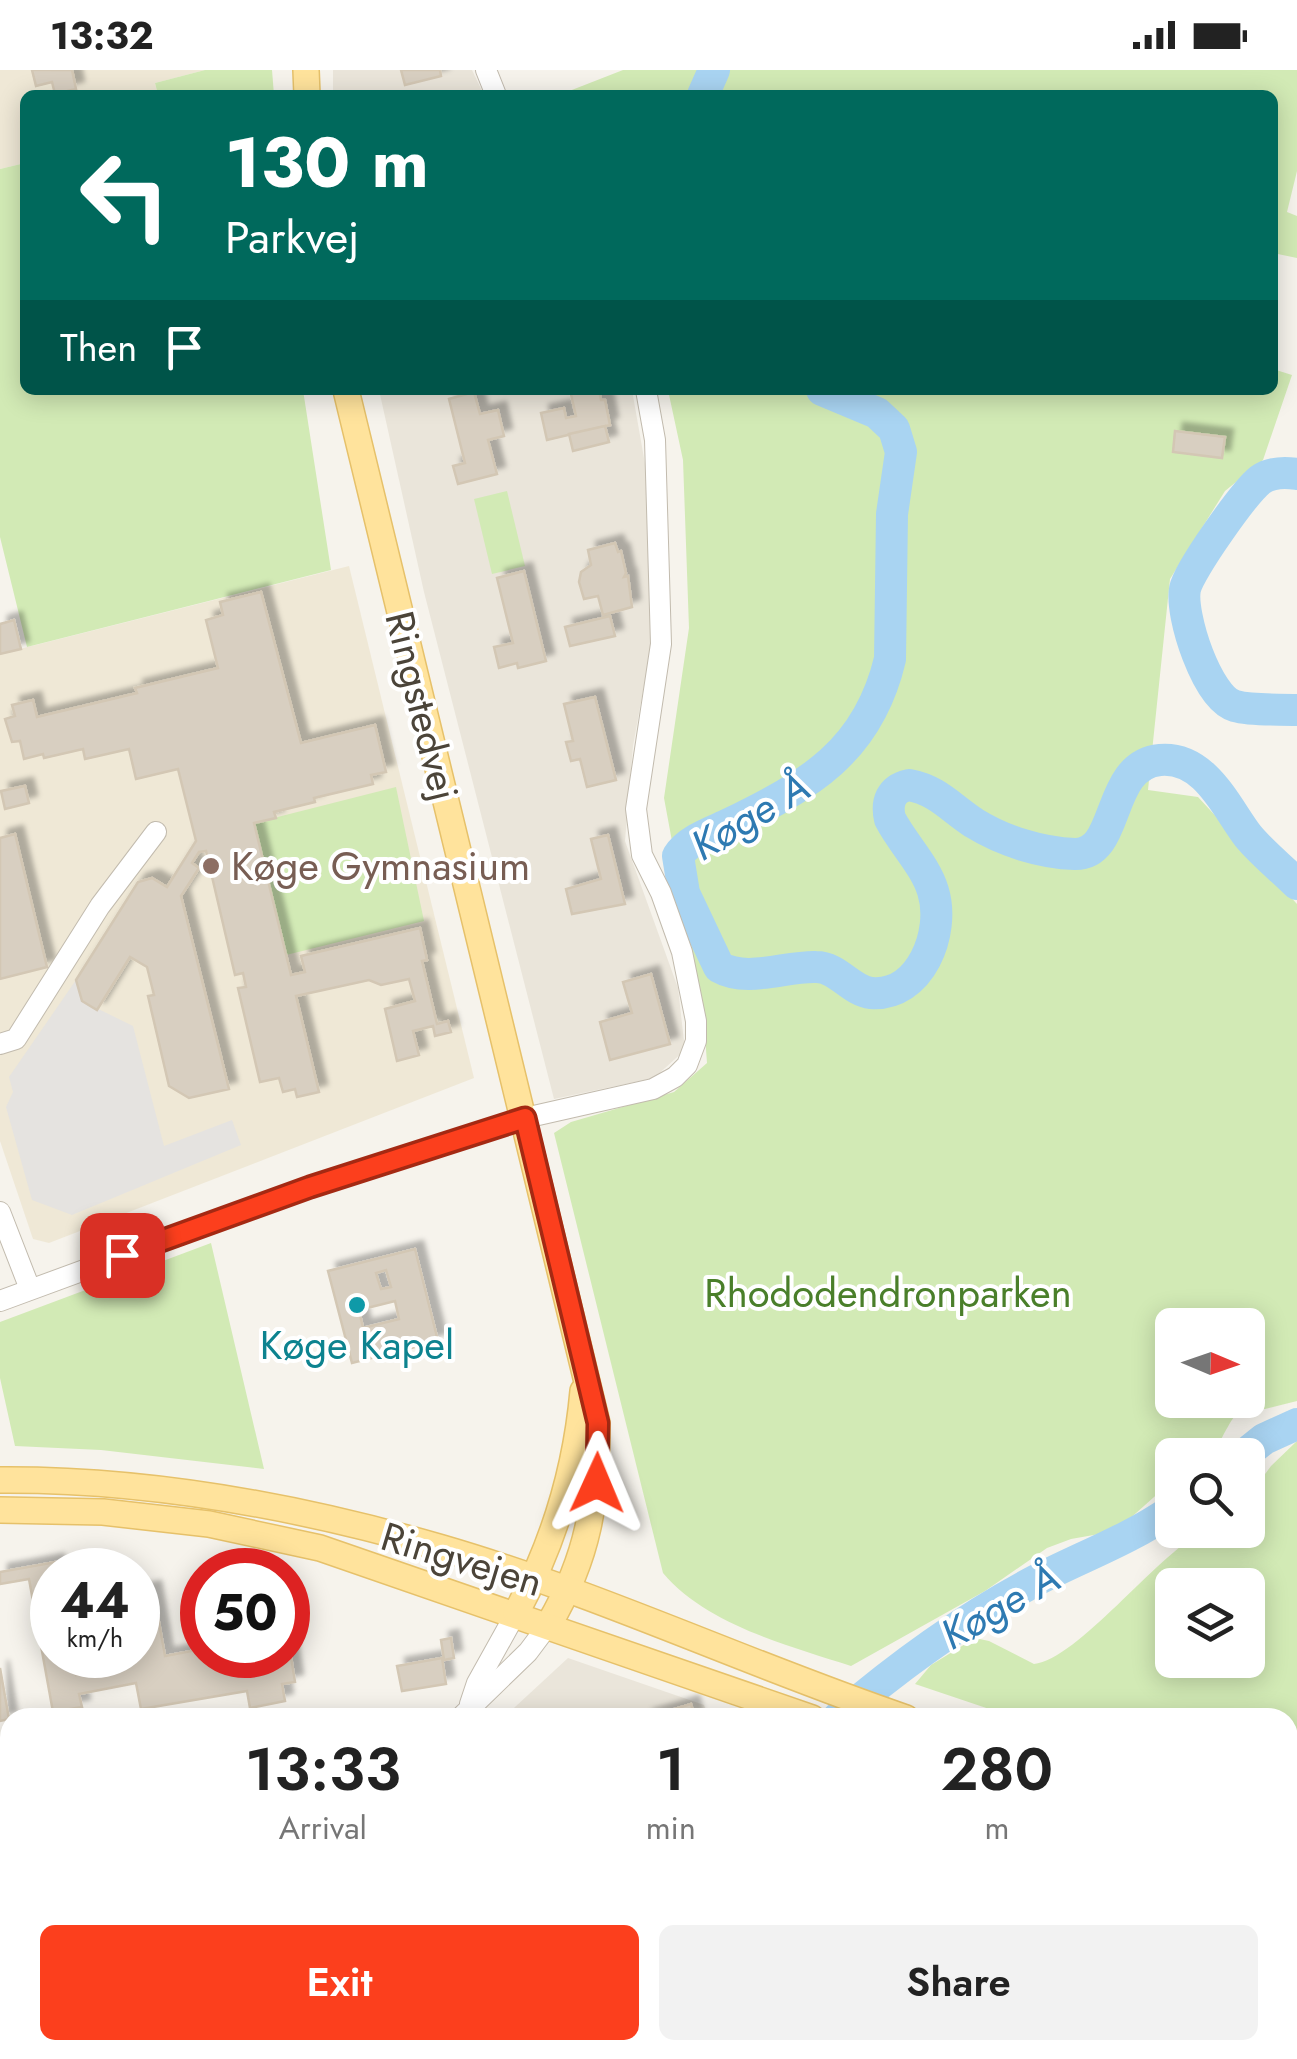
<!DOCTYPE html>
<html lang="en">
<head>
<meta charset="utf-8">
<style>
	body { margin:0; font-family:Jost,sans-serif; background:#f2f2f2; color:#222; height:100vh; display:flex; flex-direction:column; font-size:38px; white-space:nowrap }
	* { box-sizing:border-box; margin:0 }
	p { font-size:32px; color:#767676 }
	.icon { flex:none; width:55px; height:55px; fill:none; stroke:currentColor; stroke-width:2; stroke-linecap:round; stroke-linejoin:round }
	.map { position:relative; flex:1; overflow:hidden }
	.drawer { position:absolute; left:0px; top:1638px; width:1298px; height:352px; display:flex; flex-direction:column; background:#fff; border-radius:30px 30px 0 0; box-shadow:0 5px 25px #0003 }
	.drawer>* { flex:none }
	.hud { position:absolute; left:20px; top:20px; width:1258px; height:305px; border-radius:15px; box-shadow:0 5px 25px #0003; background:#00695c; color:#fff; overflow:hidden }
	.needle { width:65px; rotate:92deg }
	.fabs { position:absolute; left:1155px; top:1238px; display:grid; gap:20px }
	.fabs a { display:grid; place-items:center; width:110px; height:110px; border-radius:15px; background:#fff; box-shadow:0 5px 25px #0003; font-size:50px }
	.speed { position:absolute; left:30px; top:1478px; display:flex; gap:20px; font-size:50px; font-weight:700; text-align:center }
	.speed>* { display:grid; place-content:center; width:130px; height:130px; border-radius:50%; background:#fff; box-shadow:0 5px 25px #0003; line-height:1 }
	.speed small { font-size:25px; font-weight:400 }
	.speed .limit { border:15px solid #d22; background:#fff; color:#111 }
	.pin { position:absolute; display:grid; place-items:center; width:85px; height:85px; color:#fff; margin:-42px; border-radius:20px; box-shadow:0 5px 15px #0006 }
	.me { position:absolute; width:110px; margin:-55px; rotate:1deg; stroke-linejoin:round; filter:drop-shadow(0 0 8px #0008) }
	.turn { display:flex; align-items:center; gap:35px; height:210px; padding:0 40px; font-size:45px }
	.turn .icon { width:130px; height:130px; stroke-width:2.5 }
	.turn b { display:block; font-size:70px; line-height:85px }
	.then { display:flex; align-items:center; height:95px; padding:0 40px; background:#0003; gap:20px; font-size:38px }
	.eta { display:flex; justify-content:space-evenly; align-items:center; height:170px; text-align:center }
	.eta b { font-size:60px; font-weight:600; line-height:70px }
	.primary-button { display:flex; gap:20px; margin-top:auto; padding:20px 40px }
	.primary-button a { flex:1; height:115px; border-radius:15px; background:#fc3f1d; color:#fff; font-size:40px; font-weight:600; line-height:115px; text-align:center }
	.primary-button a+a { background:#f2f2f2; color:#222 }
	.status { display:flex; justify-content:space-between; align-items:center; height:70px; padding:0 50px; background:#fff; direction:ltr }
	.status svg { height:28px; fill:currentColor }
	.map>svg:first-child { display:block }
	.residential { fill:#eae5da }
	.education { fill:#efe8d6 }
	.green { fill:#d2eab5; fill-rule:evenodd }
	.parking { fill:#e5e3e0 }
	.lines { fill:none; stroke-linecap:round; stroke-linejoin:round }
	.river { stroke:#a9d4f2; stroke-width:32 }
	.building { fill:#d8cfc1; stroke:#d3c7b4; stroke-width:2.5; fill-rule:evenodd; filter:url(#shadow) }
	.minor-casing { stroke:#c2bbae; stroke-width:22 }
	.major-casing { stroke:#e6c16a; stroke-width:28 }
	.minor { stroke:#fff; stroke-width:20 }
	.major { stroke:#ffe39c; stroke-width:25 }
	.route-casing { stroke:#a42913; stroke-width:25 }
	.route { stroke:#fc3f1d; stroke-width:18 }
	.education-dot { fill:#8d6e63; stroke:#fff; stroke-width:4 }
	.culture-dot { fill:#0f9aa8; stroke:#fff; stroke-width:4 }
	.labels { text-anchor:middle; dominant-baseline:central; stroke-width:8; stroke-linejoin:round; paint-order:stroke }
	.street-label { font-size:40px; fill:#4b4439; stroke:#fff }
	.education-label { font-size:40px; fill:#785e54; stroke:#fff; text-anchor:start }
	.park-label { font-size:40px; fill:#4a7f2a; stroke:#fff }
	.culture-label { font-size:40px; fill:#0d838f; stroke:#fff }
	.water-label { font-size:42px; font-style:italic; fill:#2e7ab2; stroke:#fff }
</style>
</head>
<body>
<div class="status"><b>13:32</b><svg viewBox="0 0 49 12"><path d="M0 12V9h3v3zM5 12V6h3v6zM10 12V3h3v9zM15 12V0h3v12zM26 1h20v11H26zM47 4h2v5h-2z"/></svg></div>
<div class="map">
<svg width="1297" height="1989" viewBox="0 0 1297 1989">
	<defs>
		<filter id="shadow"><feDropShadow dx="8" dy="-8" stdDeviation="2.5" flood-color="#0004"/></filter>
	</defs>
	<rect width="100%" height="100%" fill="#f6f3ec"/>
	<g class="residential">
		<path d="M333,0H472L484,25H333Z"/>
		<path d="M379,320H632L651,428L653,566L633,676L625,771L678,918L685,980L654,1008L554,1029L424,522Z"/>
		<path d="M568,1588L704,1635L709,1647L503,1648Z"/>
		<path d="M0,1727L10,1728V1980H303L297,1989H0Z"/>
		<path d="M1288,1843L1297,1846V1989H360L366,1980H1288Z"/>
	</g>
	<g class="education">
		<path d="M0,0H205L155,13L158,25H25V93L0,99Z"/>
		<path d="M349,496L474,1008L49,1173L33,1169L0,1071V584Z"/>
	</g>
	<g class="green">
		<path d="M205,0H272L274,25H158L155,13Z"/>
		<path d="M623,0H1297V101L1287,142L1297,146V188L1273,183L1272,25H559Z"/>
		<path d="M25,93V320H303L331,500L27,577L0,467V99Z"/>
		<path d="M1273,299L1292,305L1263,390L1225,421L1170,509L1148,720L1198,727L1297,834V1331L1265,1339L1250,1337L1238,1341C1210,1380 1228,1385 1172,1385V1411L1126,1452L1105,1463L1071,1469L1047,1478L985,1521L851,1596C787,1575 707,1555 663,1503L554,1063L571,1052L674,1022L707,993L703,939L664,728L689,558L683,390L668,320H1272ZM1172,1255H1248V1330H1172Z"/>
		<path d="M507,421L525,496L492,504L474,429Z"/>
		<path d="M396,717L424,851L286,885L254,753Z"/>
		<path d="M211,1173L264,1399L101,1380L15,1376L0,1308V1252Z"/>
		<path d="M1297,1371V1741L1288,1743V1648L1013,1647L915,1614L931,1595L975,1568L989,1571L1034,1594C1078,1589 1156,1486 1202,1462C1213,1456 1235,1460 1248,1460V1427L1271,1396ZM1172,1515H1248V1590H1172Z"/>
	</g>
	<path class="parking" d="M76,910L82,931L133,956L164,1076L232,1050L241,1075L72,1145L32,1130L6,1037L13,1022L9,1007Z"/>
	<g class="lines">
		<g class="river">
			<path d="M703,25L714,0"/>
			<path d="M822,320L877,343L894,359L901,382L892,444L890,589C868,682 809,715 729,754C712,762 688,770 678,786L684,823L719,897C747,913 785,896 816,897C838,897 851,921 871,923C920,927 946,863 933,821C925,795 903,774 890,749C886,732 891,719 909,715C937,720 951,738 974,753C1003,771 1041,783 1075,784C1121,785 1105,695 1160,690C1205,686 1226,737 1248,766C1262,783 1281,798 1297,814"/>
			<path d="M1297,404C1284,402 1271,402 1260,410C1244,423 1189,500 1185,519C1180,545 1207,628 1235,636C1253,641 1278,639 1297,640"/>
			<path d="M1244,1385L1264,1369L1297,1354"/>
			<path d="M838,1648C900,1595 963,1549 1035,1511C1081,1487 1129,1470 1172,1440"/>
			<path d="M322,1989L328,1980"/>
		</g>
	</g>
	<g class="building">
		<path d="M32,0H72L76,19L55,24L52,12L36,16Z"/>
		<path d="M401,0H440L441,6L405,15Z"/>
		<path d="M570,320H599L601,330H605L610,355L547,370L541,343L564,338L566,348L576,346Z"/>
		<path d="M474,322L480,344L498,340L504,366L488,370L497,404L458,414L453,396L465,393L449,329Z"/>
		<path d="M605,356L609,372L573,381L569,364Z"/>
		<path d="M1175,361L1225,367L1222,388L1173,382Z"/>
		<path d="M615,473L618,482L621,481L626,503L624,507L628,506L632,537L603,545L598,526L584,529L579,512L581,502L591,495L588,480Z"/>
		<path d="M524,501L546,591L518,598L517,593L499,598L494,577L513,573L497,508Z"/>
		<path d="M261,522L301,673L375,655L386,702L371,705L373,714L314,728L315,732L274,742L276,748L254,753L291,905L305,902L301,886L420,858L427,890L422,891L437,954L448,951L451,962L435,966L433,956L413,961L419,985L397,991L385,939L415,931L409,909L381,915L369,910L296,926L319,1022L297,1027L295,1019L283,1022L279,1008L260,1012L238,918L246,917L243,903L235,905L206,781L199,782L192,793L199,798L181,826L229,1019L189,1028L169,1016L148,926L154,925L147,897L130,887L97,940L82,931L76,910L138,812L152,808L167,817L196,771L178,699L136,709L129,679L85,689L83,679L44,688L43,684L24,689L20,671L12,672L5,649L15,646L12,635L33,630L37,647L137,623L135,618L218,598L206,550L223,545L220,532Z"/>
		<path d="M610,546L615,566L570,576L565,557Z"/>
		<path d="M14,550L21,579L0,584V554Z"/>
		<path d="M595,627L616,710L587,717L580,689L571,691L566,672L573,671L564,634Z"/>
		<path d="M25,716L29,733L5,739L1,721Z"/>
		<path d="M15,764L47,897L0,909V768Z"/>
		<path d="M608,765L625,834L572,844L566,819L601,809L591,769Z"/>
		<path d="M651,904L670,974L610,990L600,952L632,943L623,912Z"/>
		<path d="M415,1179L438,1271L352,1293L328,1201ZM386,1200L391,1217L381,1219L376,1203ZM395,1231L399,1249L363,1258L359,1240Z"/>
		<path d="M56,1492L58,1500H52V1585H73L76,1605L132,1592L131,1585H138V1522L153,1519L165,1586L202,1579V1585H288V1568L295,1612L282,1614L285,1631L250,1638L247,1621L141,1639L136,1613L79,1624L82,1637L53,1642L29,1509L0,1514V1502Z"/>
		<path d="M451,1568L454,1588L444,1590L441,1570Z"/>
		<path d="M442,1588L446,1614L402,1621L397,1596Z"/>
		<path d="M0,1598L9,1649L0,1651Z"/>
		<path d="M691,1634L695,1648H644L668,1641Z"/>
		<path d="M10,1912V1941L0,1943V1914Z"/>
		<path d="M1288,1946L1297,1954V1969L1287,1980Z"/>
		<path d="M69,1980H112L109,1989H93L81,1984L80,1987Z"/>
		<path d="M492,1980H514L524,1989H502Z"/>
		<path d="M585,1980H619L609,1989H598Z"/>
		<path d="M994,1980H1030L1023,1989H1006Z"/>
		<path d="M1246,1980L1259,1987L1214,1989L1217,1987L1210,1981Z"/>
	</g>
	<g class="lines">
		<defs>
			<g id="minor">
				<path d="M486,0L496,25"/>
				<path d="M0,974L16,969L100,836L156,762"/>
				<path d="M0,1142L30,1219"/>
				<path d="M0,1231L310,1117L525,1048L653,1019L675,1007L687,995L696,971V951L682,882L661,823L642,785L636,739L661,574L655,370L646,320"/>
				<path d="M470,1634L477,1613L516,1543"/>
				<path d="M460,1648L528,1582L549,1554"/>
				<path d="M0,1873L10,1871"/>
				<path d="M547,1980L557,1989"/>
				<path d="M1069,1980L1081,1989"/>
				<path d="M140,1989L144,1980"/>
				<path d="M1149,1989L1157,1980"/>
			</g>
			<g id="major">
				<path d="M306,0L307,25"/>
				<path d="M346,320L597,1353C597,1431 589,1486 549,1554"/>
				<path d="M0,1410C147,1409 301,1437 442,1478C600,1524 750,1595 906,1648"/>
				<path d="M0,1440L103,1442L209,1454L320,1478L812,1648"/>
				<path d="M516,1543C554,1473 576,1400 583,1321"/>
				<path d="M1288,1777L1297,1780"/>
				<path d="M1288,1818L1297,1822"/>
			</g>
		</defs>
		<use href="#minor" class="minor-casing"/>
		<use href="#major" class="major-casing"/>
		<use href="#minor" class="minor"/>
		<use href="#major" class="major"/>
	</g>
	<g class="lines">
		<defs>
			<path id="route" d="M122,1185L310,1117L525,1048L598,1353L597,1413"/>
		</defs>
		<use href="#route" class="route-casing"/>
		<use href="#route" class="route"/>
	</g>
	<circle class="education-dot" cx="211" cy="796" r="10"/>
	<circle class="culture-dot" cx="357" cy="1235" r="10"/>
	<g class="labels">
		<g class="street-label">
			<text transform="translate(422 636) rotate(76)">Ringstedvej</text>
			<text transform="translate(462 1489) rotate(17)">Ringvejen</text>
		</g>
		<g class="education-label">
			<text x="231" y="796">Køge Gymnasium</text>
		</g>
		<g class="park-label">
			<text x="888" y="1223">Rhododendronparken</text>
		</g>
		<g class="culture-label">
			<text x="357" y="1275">Køge Kapel</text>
		</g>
		<g class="water-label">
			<text transform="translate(750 746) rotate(-31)">Køge Å</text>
			<text transform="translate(1000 1536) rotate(-30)">Køge Å</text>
		</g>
	</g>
</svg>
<div class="fabs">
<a><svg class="needle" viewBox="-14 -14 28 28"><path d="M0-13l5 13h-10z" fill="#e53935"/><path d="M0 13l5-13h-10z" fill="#767676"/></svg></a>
<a><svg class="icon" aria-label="search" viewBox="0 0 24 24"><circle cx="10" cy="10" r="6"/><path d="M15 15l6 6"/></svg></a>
<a><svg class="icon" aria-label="layers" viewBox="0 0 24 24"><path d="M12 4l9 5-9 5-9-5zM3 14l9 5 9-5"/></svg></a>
</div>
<div class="speed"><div>44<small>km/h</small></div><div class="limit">50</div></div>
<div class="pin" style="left:122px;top:1185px;background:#d93025"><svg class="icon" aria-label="arrive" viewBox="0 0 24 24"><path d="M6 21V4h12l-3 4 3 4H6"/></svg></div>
<svg class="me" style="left:597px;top:1413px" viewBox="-20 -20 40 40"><path d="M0-17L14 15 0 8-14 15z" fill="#fc3f1d" stroke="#fff" stroke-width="4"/></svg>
<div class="hud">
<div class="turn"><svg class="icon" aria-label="left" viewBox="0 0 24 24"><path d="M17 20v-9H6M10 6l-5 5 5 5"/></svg><div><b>130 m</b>Parkvej</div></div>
<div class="then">Then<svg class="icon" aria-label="arrive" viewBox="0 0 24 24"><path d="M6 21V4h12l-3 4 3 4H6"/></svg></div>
</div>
<section class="drawer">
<div class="eta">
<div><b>13:33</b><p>Arrival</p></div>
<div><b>1</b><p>min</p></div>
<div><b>280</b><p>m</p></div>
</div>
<div class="primary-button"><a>Exit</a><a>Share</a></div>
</section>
</div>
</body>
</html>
